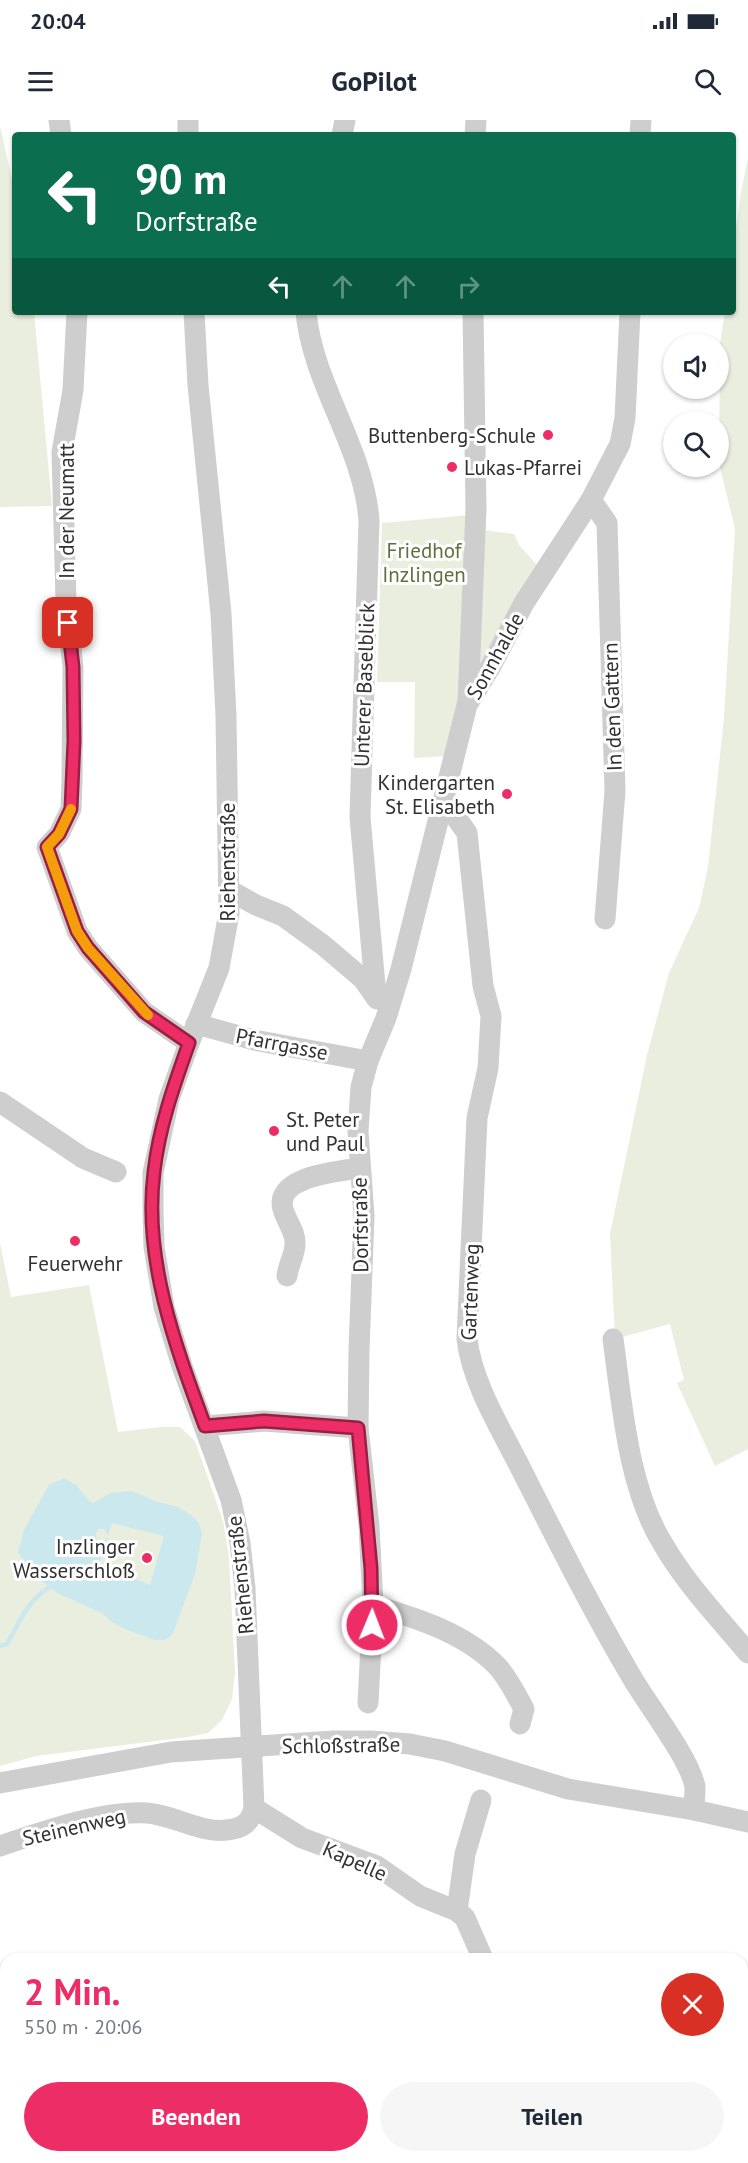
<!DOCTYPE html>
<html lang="de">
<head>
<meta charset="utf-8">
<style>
	body { margin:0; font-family:"PT Sans",sans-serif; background:#f6f6f7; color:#1f2937; height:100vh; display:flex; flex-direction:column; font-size:22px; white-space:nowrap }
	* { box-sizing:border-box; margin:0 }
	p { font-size:20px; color:#747a83 }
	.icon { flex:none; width:33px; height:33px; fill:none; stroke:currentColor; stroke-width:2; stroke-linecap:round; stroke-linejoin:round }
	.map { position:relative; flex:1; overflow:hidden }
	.drawer { position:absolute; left:0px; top:1833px; width:748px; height:210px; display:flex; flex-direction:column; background:#fff; border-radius:18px 18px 0 0; box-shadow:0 2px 4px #0004 }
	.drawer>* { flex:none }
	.guide { position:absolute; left:12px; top:12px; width:724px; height:183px; border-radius:6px; box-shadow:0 2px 4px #0004; background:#0b6e4f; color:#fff; overflow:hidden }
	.tools { position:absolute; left:663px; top:213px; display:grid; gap:12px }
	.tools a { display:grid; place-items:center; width:66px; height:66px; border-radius:50%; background:#fff; box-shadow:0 2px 4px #0004; font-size:30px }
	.pin { position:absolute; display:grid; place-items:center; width:51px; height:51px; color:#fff; margin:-26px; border-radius:12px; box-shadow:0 3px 9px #0006 }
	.me { position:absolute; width:66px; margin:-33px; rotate:1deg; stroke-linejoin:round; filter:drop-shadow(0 0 4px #0008) }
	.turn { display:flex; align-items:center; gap:21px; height:126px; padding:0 24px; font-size:27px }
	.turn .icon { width:78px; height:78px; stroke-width:2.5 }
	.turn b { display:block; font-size:42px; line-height:51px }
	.lanes { display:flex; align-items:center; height:57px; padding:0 24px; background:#0003; justify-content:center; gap:30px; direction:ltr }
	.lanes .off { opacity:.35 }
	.round { display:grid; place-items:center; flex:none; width:63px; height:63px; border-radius:32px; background:#f6f6f7 }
	.headline { display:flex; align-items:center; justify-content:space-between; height:102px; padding:0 24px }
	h1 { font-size:36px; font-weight:600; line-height:45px; color:#ed2e66 }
	.action { display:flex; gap:12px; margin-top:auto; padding:12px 24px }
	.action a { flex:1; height:69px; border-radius:36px; background:#ed2e66; color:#fff; font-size:24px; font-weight:600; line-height:69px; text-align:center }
	.action a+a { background:#f6f6f7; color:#1f2937 }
	.status { display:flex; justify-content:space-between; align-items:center; height:42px; padding:0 30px; background:#fff; direction:ltr }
	.status svg { height:16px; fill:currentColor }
	header { display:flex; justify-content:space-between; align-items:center; height:78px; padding:0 24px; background:#fff; font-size:27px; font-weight:600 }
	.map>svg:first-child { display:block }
	.green { fill:#eaeedf }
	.water { fill:#cae8ee; fill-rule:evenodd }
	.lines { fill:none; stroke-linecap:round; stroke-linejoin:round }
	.stream { stroke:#cae8ee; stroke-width:4.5 }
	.minor { stroke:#cecece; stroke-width:21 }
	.route-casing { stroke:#9a1e42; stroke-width:15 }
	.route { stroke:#ed2e66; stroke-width:10 }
	.slow { stroke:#f59e0b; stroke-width:10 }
	.poi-dot { fill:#ed2e66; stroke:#fff; stroke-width:2 }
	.labels { text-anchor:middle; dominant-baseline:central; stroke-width:6; stroke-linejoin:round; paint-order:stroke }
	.poi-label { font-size:21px; fill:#313131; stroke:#fff; text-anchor:end }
	.street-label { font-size:21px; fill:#313131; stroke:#fff }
	.park-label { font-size:21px; fill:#5f6f3b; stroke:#fff }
</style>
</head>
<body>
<div class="status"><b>20:04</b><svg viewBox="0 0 49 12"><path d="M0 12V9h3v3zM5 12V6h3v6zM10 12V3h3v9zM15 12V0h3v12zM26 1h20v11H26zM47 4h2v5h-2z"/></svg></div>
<header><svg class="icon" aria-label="menu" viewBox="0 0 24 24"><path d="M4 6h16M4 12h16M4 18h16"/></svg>GoPilot<svg class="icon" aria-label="search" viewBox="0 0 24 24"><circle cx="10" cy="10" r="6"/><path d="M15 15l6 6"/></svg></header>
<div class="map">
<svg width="748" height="2043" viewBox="0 0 748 2043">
	<rect width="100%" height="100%" fill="#fff"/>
	<g class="green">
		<path d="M0,6L15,72V192H34L52,386L0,387Z"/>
		<path d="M748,38V1329L715,1346L677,1263L684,1260L670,1204L615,1219L610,1114L647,935L669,853L699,788L708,747L724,598L735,409L719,343L720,223L725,192H734V125L741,72Z"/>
		<path d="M469,395L458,593L449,636L414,638L415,562H377L382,403Z"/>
		<path d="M483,410L514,414L519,425L538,446L483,545L473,544Z"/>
		<path d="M0,1123L11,1177L89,1165L118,1312L160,1307H180L195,1321L223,1401L229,1437L235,1553L232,1579L222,1600L208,1613L188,1617L36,1636L0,1646Z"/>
		<path d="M0,1863H6V2037H615L633,2043H0Z"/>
		<path d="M743,1929L748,1931V2043H661L664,2037H742Z"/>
	</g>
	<path class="water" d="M64,1358L77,1366L88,1380L93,1383L111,1373L132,1371L158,1382L178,1387L192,1396L199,1403L202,1414L195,1454L173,1513L165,1520H155L125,1509L112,1502L102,1493L59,1474L37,1458L18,1432L24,1410L49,1365ZM112,1403L164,1416L150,1465L99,1445L108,1416L105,1420L99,1421L96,1417V1412L99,1409H104L108,1416Z"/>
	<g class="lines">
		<path class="stream" d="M0,1526L7,1524C19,1502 28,1480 50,1467"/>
		<g class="minor">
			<path d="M59,0L61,15"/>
			<path d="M188,0V15"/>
			<path d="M342,15L345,0"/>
			<path d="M475,15L476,0"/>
			<path d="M640,15L641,0"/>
			<path d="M77,192L73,270L62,332L66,481L73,547L72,659L71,689L59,714L47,727L77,811L88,828L144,892L189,923"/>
			<path d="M306,192C313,266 364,327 369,401L360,697L376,877"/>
			<path d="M591,380L607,403L615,671L605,799"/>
			<path d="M468,582L476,389L473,192"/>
			<path d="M444,680L467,713L483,866L491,896L488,948L477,998L467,1219C472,1263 501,1309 521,1349C557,1420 593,1492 634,1561C649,1586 691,1641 695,1667C695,1675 694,1683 694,1690"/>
			<path d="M229,770L256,785L283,796L323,825L363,859L377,879"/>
			<path d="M196,904L254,920L368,941"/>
			<path d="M0,982L83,1038L116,1052"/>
			<path d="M287,1156C288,1145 295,1135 295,1124C296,1112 286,1101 283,1089C274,1056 338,1052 359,1048"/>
			<path d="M613,1219C622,1284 628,1368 663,1424C686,1464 719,1498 748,1533"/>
			<path d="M205,1306L264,1301L358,1308"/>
			<path d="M373,1485C416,1498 465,1513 497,1546C508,1558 516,1574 524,1589L520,1604"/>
			<path d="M368,1583L373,1485L369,1406L358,1308L359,1230L364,1096L358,1011L361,967L368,941L386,898L401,849L467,585L491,546L524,483L591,380L620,324L625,298L630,192"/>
			<path d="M0,1663L171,1632L333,1621H371L410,1624L445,1631L568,1669L694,1690L748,1702"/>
			<path d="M254,1688L302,1718L377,1746L420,1776L457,1791L465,1798L483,1839"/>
			<path d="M0,1726C41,1712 104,1690 147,1693C176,1695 203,1716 233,1709C245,1707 251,1700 254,1688L245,1468L240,1423L231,1380L182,1246L164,1187L154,1127L153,1090V1053L169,979L189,923L219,848L229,793L226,596L221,494L198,265L194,192"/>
			<path d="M457,1791L465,1734L481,1680"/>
		</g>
	</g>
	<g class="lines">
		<defs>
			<path id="route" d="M68,503L73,547L74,621L71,689L59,714L47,727L77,811L88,828L144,892L189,923C174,965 159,1007 154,1052C143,1139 175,1225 205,1306L264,1301L358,1308L371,1448L372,1505"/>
		</defs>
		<use href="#route" class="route-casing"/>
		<use href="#route" class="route"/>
		<path class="slow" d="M71,689L59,714L47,727L77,811L88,828L148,895"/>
	</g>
	<g class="poi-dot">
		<circle cx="548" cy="315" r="6"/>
		<circle cx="452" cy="347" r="6"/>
		<circle cx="507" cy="674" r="6"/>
		<circle cx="274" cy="1011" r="6"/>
		<circle cx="75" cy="1121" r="6"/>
		<circle cx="147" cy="1438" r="6"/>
	</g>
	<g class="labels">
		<g class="poi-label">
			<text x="536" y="315">Buttenberg-Schule</text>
			<text x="464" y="347" text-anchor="start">Lukas-Pfarrei</text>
			<text x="495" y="662">Kindergarten<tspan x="495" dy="24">St. Elisabeth</tspan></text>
			<text x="286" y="999" text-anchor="start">St. Peter<tspan x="286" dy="24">und Paul</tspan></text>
			<text x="75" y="1143" text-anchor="middle">Feuerwehr</text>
			<text x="135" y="1426">Inzlinger<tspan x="135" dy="24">Wasserschloß</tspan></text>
		</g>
		<g class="street-label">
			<text transform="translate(66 391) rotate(-90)">In der Neumatt</text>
			<text transform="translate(495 536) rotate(-61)">Sonnhalde</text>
			<text transform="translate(364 565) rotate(-88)">Unterer Baselblick</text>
			<text transform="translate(612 587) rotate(-92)">In den Gattern</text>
			<text transform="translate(227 742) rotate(-90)">Riehenstraße</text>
			<text transform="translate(282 924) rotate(11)">Pfarrgasse</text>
			<text transform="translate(360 1105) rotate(-91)">Dorfstraße</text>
			<text transform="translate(470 1172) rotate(-88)">Gartenweg</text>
			<text transform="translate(240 1455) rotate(-96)">Riehenstraße</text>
			<text transform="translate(341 1625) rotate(-1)">Schloßstraße</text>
			<text transform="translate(74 1707) rotate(-13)">Steinenweg</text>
			<text transform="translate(355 1741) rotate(24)">Kapelle</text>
		</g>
		<g class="park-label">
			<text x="424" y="430">Friedhof<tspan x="424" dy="24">Inzlingen</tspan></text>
		</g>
	</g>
</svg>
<div class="tools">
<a><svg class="icon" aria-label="sound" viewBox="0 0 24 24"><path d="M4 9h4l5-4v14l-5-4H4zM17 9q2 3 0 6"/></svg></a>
<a><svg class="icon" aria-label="search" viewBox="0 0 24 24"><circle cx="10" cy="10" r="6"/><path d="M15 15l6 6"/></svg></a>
</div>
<div class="pin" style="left:68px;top:503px;background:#d93025"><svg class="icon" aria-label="arrive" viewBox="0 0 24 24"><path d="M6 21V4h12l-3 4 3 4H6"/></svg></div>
<svg class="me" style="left:372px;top:1505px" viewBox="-20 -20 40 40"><circle r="17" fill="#ed2e66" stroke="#fff" stroke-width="3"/><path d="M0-11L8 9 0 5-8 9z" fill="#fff"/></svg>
<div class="guide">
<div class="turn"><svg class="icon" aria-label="left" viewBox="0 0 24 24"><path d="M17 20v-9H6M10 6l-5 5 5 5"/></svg><div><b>90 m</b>Dorfstraße</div></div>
<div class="lanes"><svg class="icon" aria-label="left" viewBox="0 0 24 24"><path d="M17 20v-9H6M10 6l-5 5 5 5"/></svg><svg class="icon off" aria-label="ahead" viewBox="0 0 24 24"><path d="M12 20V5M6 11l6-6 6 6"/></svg><svg class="icon off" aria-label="ahead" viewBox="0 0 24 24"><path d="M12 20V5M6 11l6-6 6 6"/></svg><svg class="icon off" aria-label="right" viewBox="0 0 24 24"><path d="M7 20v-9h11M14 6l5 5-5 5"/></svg></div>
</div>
<section class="drawer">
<div class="headline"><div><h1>2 Min.</h1><p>550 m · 20:06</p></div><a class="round" style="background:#d93025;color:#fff"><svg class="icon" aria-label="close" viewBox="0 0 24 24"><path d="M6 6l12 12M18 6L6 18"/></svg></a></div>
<div class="action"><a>Beenden</a><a>Teilen</a></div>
</section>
</div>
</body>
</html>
